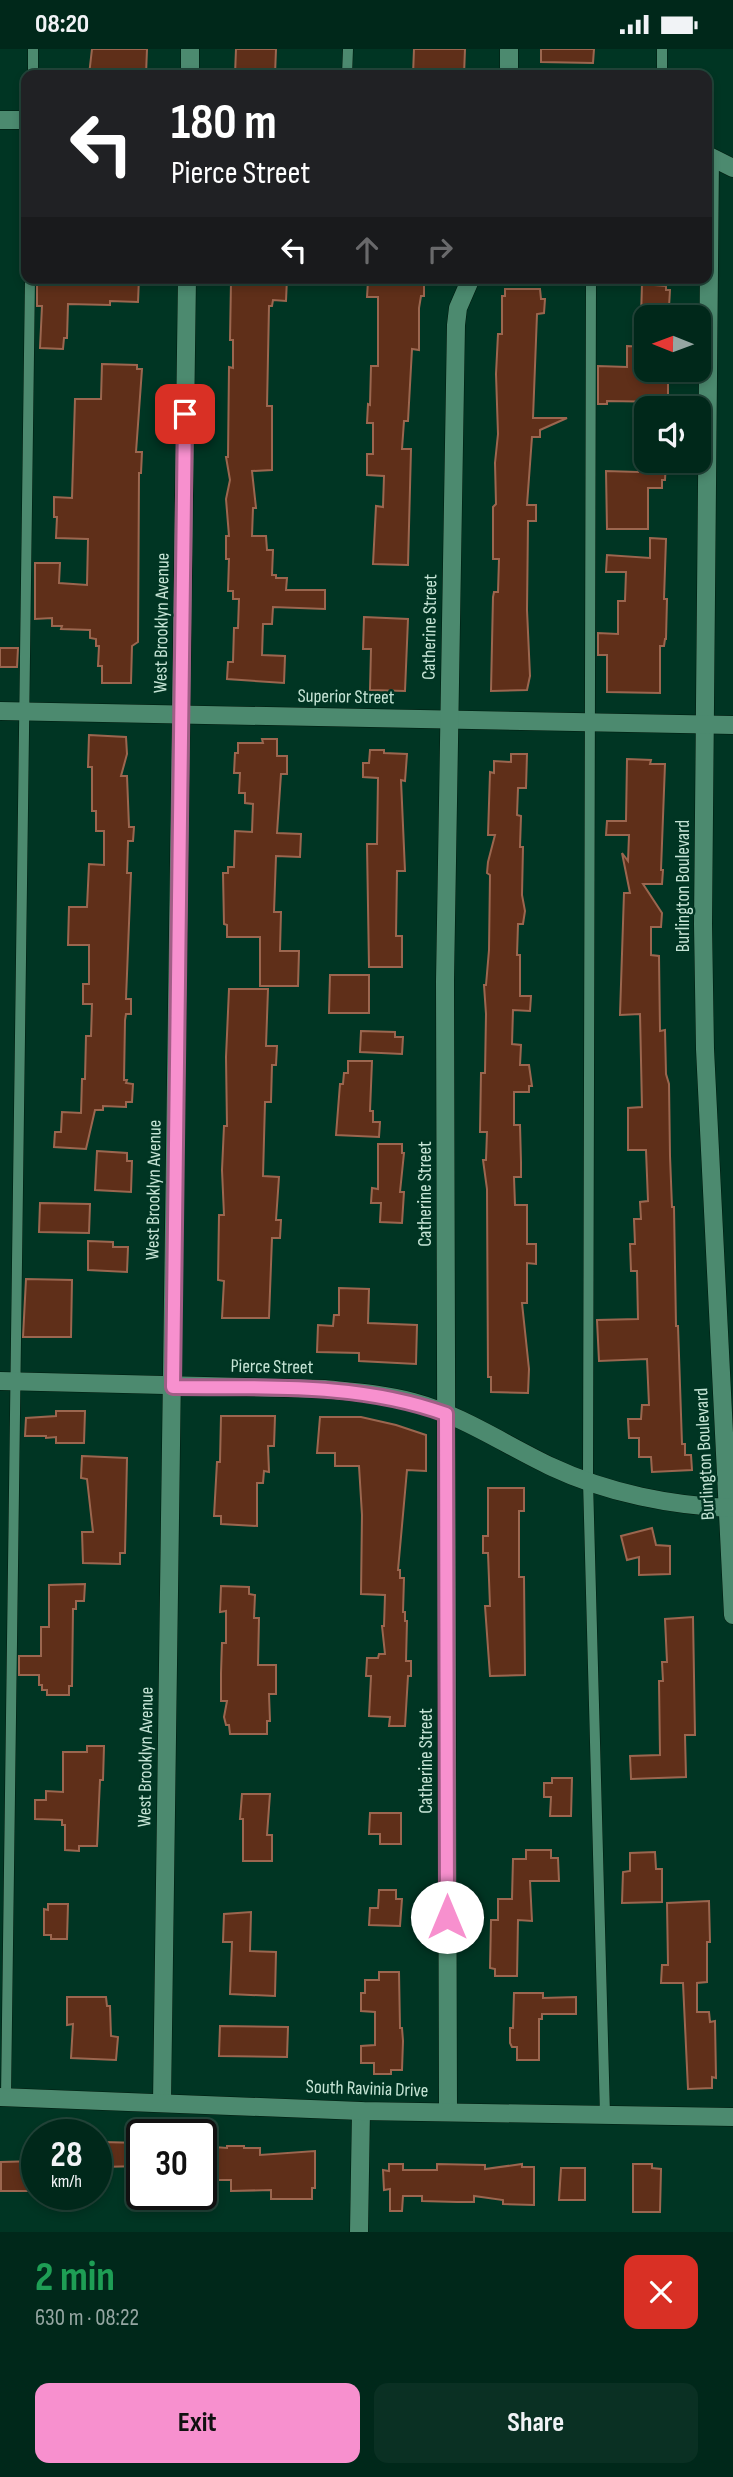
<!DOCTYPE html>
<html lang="en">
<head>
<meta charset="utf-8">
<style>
	body { margin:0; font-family:"Sofia Sans Condensed",sans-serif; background:#0a3023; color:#f1f3f6; height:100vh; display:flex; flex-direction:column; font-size:26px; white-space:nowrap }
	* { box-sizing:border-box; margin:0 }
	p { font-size:23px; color:#95a6a2 }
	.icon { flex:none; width:38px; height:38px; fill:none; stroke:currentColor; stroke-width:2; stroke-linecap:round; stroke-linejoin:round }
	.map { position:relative; height:2183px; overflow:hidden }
	.sheet { display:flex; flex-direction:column; background:#00281a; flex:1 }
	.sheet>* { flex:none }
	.hud { position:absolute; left:21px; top:21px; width:691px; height:214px; border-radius:14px; box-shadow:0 4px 10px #0003,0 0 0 2px #224439; background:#202124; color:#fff; overflow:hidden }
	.needle { width:46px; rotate:271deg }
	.controls { position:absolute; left:634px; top:256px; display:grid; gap:14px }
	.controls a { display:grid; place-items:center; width:77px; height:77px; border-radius:14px; background:#00281a; box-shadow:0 4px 10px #0003,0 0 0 2px #224439; font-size:35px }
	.speed { position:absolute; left:21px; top:2070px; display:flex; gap:14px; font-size:35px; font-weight:700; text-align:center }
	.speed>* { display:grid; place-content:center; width:91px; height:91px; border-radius:50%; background:#00281a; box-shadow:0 4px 10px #0003,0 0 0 2px #224439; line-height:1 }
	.speed small { font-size:18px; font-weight:400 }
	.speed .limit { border:4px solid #111; border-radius:10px; background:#fff; color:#111 }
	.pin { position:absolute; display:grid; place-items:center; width:60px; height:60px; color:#fff; margin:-30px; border-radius:14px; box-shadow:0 4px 10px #0006 }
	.me { position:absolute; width:77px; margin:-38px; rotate:0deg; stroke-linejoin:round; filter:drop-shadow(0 0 5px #0008) }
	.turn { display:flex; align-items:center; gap:24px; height:147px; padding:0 35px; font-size:32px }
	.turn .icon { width:91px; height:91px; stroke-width:2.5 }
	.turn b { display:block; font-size:49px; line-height:60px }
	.lanes { display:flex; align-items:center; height:66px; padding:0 35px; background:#0003; justify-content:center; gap:35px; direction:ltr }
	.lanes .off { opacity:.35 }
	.round { display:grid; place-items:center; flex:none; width:74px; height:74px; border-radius:14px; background:#0a3023 }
	.overview { display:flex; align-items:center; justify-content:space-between; height:119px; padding:0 35px }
	h1 { font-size:42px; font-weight:700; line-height:52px; color:#1e9e55 }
	.primary-button { display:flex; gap:14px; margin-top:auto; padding:14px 35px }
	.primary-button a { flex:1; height:80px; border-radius:14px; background:#f790ce; color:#111; font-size:28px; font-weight:700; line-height:80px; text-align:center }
	.primary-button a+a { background:#0a3023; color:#f1f3f6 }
	.status { display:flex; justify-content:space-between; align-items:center; height:49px; padding:0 35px; background:#00281a; direction:ltr }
	.status svg { height:19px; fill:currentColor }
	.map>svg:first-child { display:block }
	.building { fill:#5f2f19; stroke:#9b664f; stroke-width:2 }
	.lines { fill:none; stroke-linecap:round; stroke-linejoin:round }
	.service-casing { stroke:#001a0e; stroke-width:11 }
	.minor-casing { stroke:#001a0e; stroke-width:19 }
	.tertiary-casing { stroke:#001a0e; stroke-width:19 }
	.service { stroke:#4c8a6f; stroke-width:10 }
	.minor { stroke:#4c8a6f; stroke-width:18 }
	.tertiary { stroke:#4c8a6f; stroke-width:18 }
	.route-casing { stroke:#a15e86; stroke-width:18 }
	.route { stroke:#f790ce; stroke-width:12 }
	.labels { text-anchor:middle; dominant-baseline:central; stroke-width:5; stroke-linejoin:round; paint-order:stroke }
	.street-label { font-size:19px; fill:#c5e4d5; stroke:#003523 }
</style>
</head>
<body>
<div class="status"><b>08:20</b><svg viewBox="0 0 49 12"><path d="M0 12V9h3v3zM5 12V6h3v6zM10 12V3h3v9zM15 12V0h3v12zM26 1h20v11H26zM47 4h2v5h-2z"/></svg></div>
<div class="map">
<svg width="733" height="2183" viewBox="0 0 733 2183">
	<rect width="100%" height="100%" fill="#003523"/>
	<g class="building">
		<path d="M92,0H147L146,26H89Z"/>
		<path d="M236,0H276L275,26H235Z"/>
		<path d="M414,0H465L464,26H413Z"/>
		<path d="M541,0H594L593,14L541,13Z"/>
		<path d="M37,229H139L138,253L110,252V256L68,255L67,289H64L63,300L40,299L42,257H37Z"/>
		<path d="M267,229H287L286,252L273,251L272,257H269L267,357H272V421L252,422L256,459H253L252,487H266L267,501H273L272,526H276V529H287L286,541H325V560L273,558L272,575H263L262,606L285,607L284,634L227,630L228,613H233L234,579H238L239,550H233V542H228L229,510H226V487H229L226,450L230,431L226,408H228L229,318L233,319V291H230L231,232L267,233Z"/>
		<path d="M368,232H424V247H421L419,259V301L412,300L408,372H404L402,400H411L408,516L373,515L376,457L383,458L384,427L367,426V405H373V374H367L368,355L370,356L371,317H378V248H367Z"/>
		<path d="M642,235L666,237V241H670L669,258H665V268H641Z"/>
		<path d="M505,240H540L541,250H545L544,264L537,265L533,369H567L540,381V388H532L527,456H536V472H528L527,561L530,627L527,641L491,642L493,548L494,543H498L499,510H493V458L496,455L495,414L498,385L496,325L498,285H502V247H505Z"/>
		<path d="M627,297L646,298V320H668V353L607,352V355H598V317L627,318Z"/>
		<path d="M102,315L137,316V320H142L136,403H142L141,424H139L138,593L132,597L131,634H102V617H98L99,597H96V590L90,589V581L61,580L62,577H52V569L35,570V514H60L59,534L87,536L88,490L56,489L57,468H54V448L72,449L75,350H101Z"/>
		<path d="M638,411L666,412L665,431H662V439H648V480H607L606,422L638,423Z"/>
		<path d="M650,489L666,490L664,550H667L666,590H665L664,597H660V644L607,643V606H598V584L618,585V552H625L626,523H606L607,506L650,509Z"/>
		<path d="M364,568L408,570L405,642L370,641L371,600H363Z"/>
		<path d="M0,599H18L17,618H0Z"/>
		<path d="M89,686L126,688L127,705L121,727H127L129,778H134L133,792H128L127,824H131L126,950H131V965H126L125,971L124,1031H127L126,1034L133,1035L132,1053H126V1058L103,1057V1061H95L86,1100L54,1098L55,1083H61L62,1063L81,1064L82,1030H85L86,987H91L92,955H83V935H89V896H68L69,858H87L89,815L104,816V782H96V762H92V718H88Z"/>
		<path d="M262,690H277V707H287V725H281L277,784L301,785L300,808L276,807L274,863H281L280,902H299L298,937H260V888H227V876L224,875L223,824H228V818H234L235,782L252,783L253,755L245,754V744H239L240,724H234L235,704H238V694H263Z"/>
		<path d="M370,701H384V704L407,705L405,732L401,731L405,822H397L396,887H402V918H369L367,795H377L378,729L363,728V714H369Z"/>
		<path d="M511,705H527L526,739H518L517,766L521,767L520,798H523L522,846L525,862L523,875H518L517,906H520V947H531L530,962L513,961L512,995L521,996L520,1016H529L532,1037H529V1043H514V1076H520L521,1113V1128H514L515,1156H527V1195H536V1215L527,1214V1254H522L529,1320L528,1344L491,1343V1328H488L487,1140L483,1111H486L487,1083H480L481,1024H485L486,965L484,936H486L489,901L490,826L487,824L488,813L495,786H488L490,723L494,724V712L511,713Z"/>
		<path d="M627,710L651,711L650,715H665L661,821H663L662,835H643L662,864L661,878H651V906L659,907L660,982L665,981L666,1025L669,1035L670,1107L672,1158H674L676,1277H678L682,1395H685V1406H691L692,1421L652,1423L651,1408H639V1389H629L628,1370H641L642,1356H649L647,1310L599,1312L597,1271L638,1270L637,1222H631L630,1195H635L634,1170H641L640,1153L648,1152L646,1101H628V1059L642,1058L640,965L620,966L624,844H630L622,804L628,812L629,786H606L607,772H626Z"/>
		<path d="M330,926H369V964H329Z"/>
		<path d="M229,940H268L266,997H277L276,1016H272L271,1053H265L263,1127L279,1128L276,1171H281L280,1189H272L269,1269H222L224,1232L218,1231L219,1166H224L222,1121L224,1077H227L226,1008Z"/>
		<path d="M361,982L395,983V988H403L402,1005L360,1003Z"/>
		<path d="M348,1012H372L370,1062H373V1073H380L379,1088L336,1086L340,1035H343L344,1024H348Z"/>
		<path d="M378,1095H402V1104H404L400,1143H404L402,1174L380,1173L381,1154H371L372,1139L378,1140Z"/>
		<path d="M97,1102L127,1104V1112H132L131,1143L95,1141Z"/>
		<path d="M40,1154L90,1155L89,1184L39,1183Z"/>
		<path d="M88,1192L113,1193V1198H128L127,1223L88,1221Z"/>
		<path d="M26,1230L72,1231L71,1288H23Z"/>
		<path d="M339,1239L369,1240L368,1274L417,1276L416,1315L359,1312V1304L317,1303L318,1276L333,1277L334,1266H339Z"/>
		<path d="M56,1362H85L84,1394H56V1388L46,1389V1387H25L26,1369L56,1367Z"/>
		<path d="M221,1367H275L274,1397H268L269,1423L264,1422L263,1434H257V1477L221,1475V1467H214L217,1413H220Z"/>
		<path d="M320,1368H361L396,1376L426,1386V1422L407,1421L398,1521H400V1529H404L403,1563H405V1572H407L406,1612H411V1627H408L405,1677H389L390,1668L369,1667L371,1627H366L367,1609H378L379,1605H385L382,1577H384L385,1546L361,1545L362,1466L359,1417H335V1404H317Z"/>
		<path d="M82,1407L127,1409L125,1504H120V1515L83,1514L82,1483H93L87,1430L81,1429Z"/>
		<path d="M488,1439H524V1462H519V1528H524L525,1626L490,1627L485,1557H490L488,1504H483V1487H488Z"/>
		<path d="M652,1479L656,1496L670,1497V1525L639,1526V1508L627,1511L621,1487Z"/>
		<path d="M85,1535L84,1552H76V1560H73L72,1637H69V1646H47V1641H42V1636H39V1626H19V1607H41V1578H49V1536Z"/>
		<path d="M221,1537L249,1538V1545L255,1546L254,1569H259L258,1616H276V1645H269L270,1672H267V1685H230L229,1676H226L224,1668L227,1652H221V1624L222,1594H226V1562L220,1563Z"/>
		<path d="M693,1568L695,1686H685L686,1728L631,1730L630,1707L660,1706L659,1632H663L662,1613H667L665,1570Z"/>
		<path d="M87,1697H104L103,1731H100L97,1797H79V1802L65,1801V1776H62V1771L35,1770V1751H46V1742L63,1743V1703H87Z"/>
		<path d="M552,1729H572L571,1767H550L551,1748H544V1734H552Z"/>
		<path d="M242,1745H270L267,1786H272V1812H243V1770H240Z"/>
		<path d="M370,1764H401V1795H380V1785H369Z"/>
		<path d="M526,1801H551V1809H558L559,1832H530L532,1872L518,1871L517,1927H495V1920L490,1919L491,1871H498V1850H512L513,1810H526Z"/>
		<path d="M655,1803L656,1820H662V1853L622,1854L623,1823L630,1822V1804Z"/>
		<path d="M379,1841H396V1850H402L400,1877L369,1876L370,1859H378Z"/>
		<path d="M709,1852L710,1893H707V1933L697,1934V1963H709L710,1973L715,1972L716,2029L712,2028V2039L688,2040L683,1934H661L662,1916H668L667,1854Z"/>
		<path d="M48,1855H68L67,1890H51V1886H44V1860L48,1861Z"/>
		<path d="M251,1863L250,1902L276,1903L275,1947L230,1945L232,1893H223L224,1865Z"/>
		<path d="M379,1923H399L400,1979H402L403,1992L402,2021H391V2025H374V2014H361V1997L375,1996V1963L361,1962V1944H365V1931H379Z"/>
		<path d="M514,1944H543V1949L576,1948V1965H542V1970H539V2011H517V1998H512L510,1994V1979H513Z"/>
		<path d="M67,1948H106L107,1957H110L111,1987L118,1988L116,2011L71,2009L73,1975L67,1976Z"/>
		<path d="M220,1977L288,1978L287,2008L219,2007Z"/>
		<path d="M102,2093L142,2094V2117L100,2118V2095Z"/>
		<path d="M201,2097L227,2099V2097H244V2099H260V2106L315,2102V2139H312V2150H271V2141L231,2142V2131H201Z"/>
		<path d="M37,2112V2142H1V2113Z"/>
		<path d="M389,2115H403V2121H437V2115L485,2116V2120L522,2115V2118H534V2156L503,2155V2151L474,2147V2153H457L422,2152V2147H403L402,2162H390V2140L384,2141L383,2121L389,2122Z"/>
		<path d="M633,2115H652V2119L661,2120L660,2163H633Z"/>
		<path d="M561,2119H585V2151H559Z"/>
	</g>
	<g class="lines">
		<defs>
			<g id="service">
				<path d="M33,26V0"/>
				<path d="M347,26L348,0"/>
				<path d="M662,26V0"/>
				<path d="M591,229L588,1432L605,2066"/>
				<path d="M6,2048L30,229"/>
			</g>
			<g id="minor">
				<path d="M190,26V0"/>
				<path d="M509,26V0"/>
				<path d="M0,71H26"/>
				<path d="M707,106L733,119"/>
				<path d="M710,108L703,875L705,1000L733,1566"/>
				<path d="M0,662L733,676"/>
				<path d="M0,1332L324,1340C354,1343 384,1345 413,1353C462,1366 507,1397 552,1418C607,1444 673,1457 733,1459"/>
				<path d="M162,2054L187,229"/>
				<path d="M448,2063L445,932L456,276L458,259L471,229"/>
				<path d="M359,2183L361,2062"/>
			</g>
			<path id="tertiary" d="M0,2048L361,2062L733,2068"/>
		</defs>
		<use href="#service" class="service-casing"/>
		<use href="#minor" class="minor-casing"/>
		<use href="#tertiary" class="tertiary-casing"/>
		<use href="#service" class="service"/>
		<use href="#minor" class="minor"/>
		<use href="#tertiary" class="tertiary"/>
	</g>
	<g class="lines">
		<defs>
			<path id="route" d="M185,365L173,1338C265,1339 358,1333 446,1365L447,1868"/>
		</defs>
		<use href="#route" class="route-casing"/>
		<use href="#route" class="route"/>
	</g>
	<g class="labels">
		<g class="street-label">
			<text transform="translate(162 574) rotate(-89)">West Brooklyn Avenue</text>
			<text transform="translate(430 578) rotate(-89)">Catherine Street</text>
			<text transform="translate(346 648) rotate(1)">Superior Street</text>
			<text transform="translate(683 837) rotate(-90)">Burlington Boulevard</text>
			<text transform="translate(154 1141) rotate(-89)">West Brooklyn Avenue</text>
			<text transform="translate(425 1145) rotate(-90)">Catherine Street</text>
			<text transform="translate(272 1318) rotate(1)">Pierce Street</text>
			<text transform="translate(705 1405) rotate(-93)">Burlington Boulevard</text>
			<text transform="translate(146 1708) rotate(-89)">West Brooklyn Avenue</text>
			<text transform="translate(426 1712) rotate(-90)">Catherine Street</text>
			<text transform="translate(367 2040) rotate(2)">South Ravinia Drive</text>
		</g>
	</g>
</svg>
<div class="controls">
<a><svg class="needle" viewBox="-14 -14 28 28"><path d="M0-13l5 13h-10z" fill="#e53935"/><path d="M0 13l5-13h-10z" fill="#95a6a2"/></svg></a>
<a><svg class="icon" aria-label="sound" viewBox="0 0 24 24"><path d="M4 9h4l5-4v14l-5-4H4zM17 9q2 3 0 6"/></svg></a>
</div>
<div class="speed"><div>28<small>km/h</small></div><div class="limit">30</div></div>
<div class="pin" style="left:185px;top:365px;background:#d93025"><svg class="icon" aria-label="arrive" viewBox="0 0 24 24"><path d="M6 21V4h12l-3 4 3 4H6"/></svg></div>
<svg class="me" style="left:447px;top:1868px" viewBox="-20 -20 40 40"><circle r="19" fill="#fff"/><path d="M0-13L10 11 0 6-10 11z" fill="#f790ce"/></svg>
<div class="hud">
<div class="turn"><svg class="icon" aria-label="left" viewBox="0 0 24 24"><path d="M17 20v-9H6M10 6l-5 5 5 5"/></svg><div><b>180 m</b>Pierce Street</div></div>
<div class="lanes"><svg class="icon" aria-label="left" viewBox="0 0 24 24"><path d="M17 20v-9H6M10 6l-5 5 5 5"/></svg><svg class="icon off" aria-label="ahead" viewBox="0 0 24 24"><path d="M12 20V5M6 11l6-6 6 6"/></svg><svg class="icon off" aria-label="right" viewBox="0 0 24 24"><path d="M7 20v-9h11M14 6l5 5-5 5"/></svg></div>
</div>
</div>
<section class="sheet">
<div class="overview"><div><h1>2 min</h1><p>630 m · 08:22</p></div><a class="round" style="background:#d93025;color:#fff"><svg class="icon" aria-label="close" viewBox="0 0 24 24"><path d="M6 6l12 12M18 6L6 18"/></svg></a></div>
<div class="primary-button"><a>Exit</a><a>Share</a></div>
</section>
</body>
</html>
